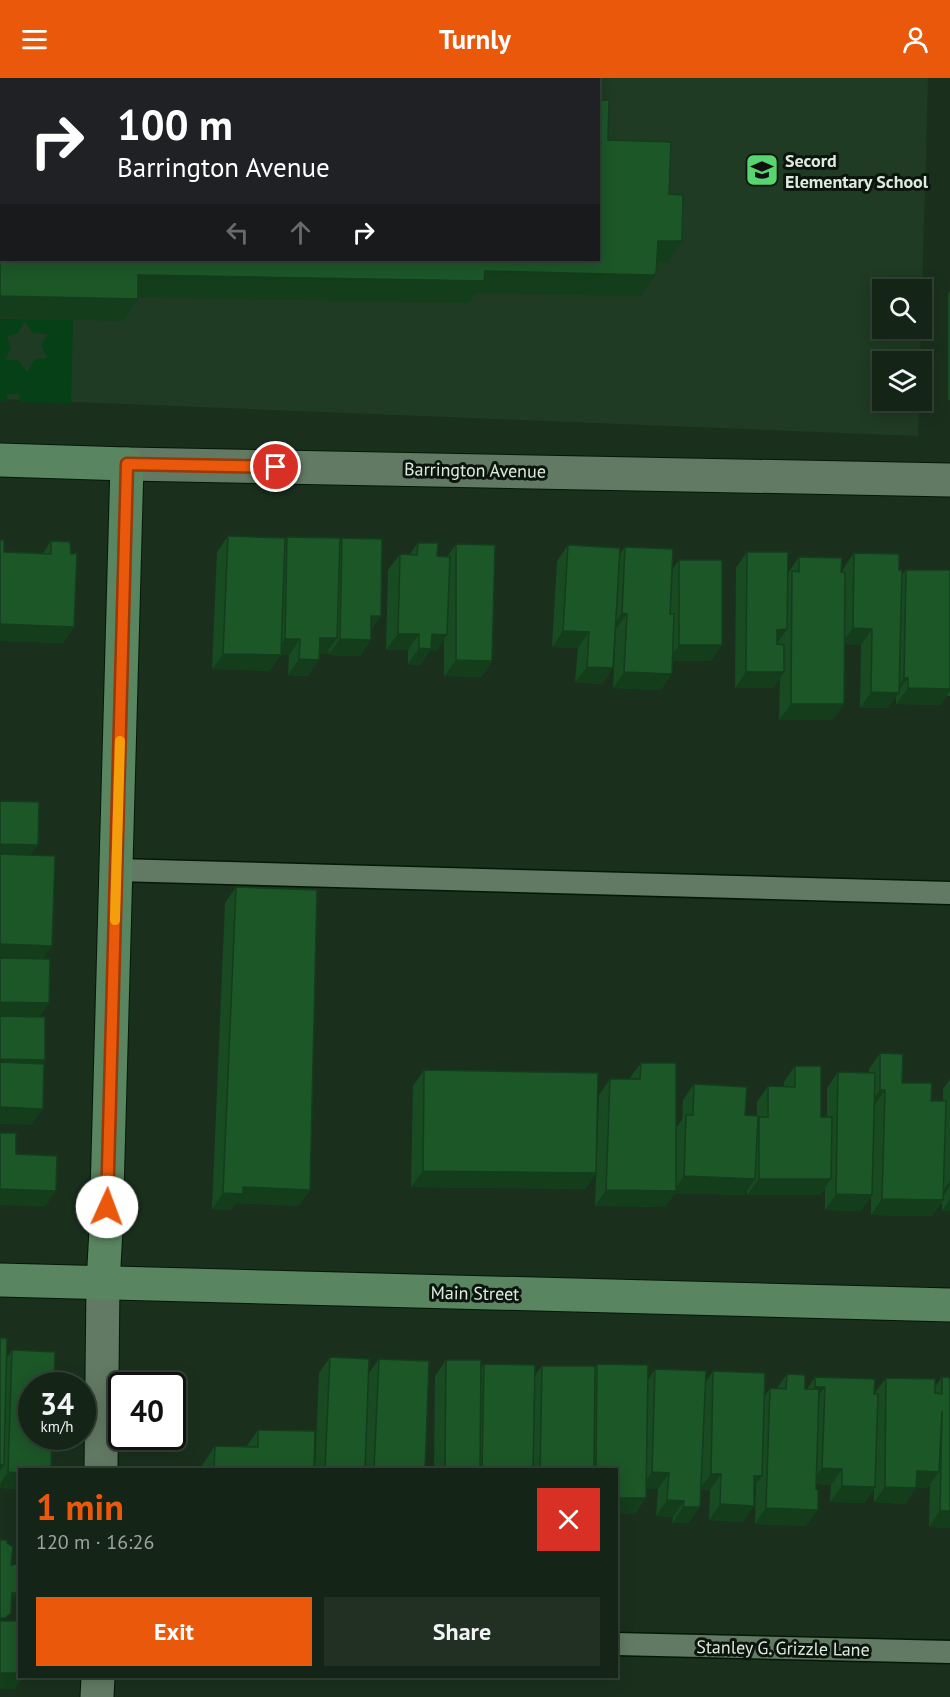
<!DOCTYPE html>
<html lang="en">
<head>
<meta charset="utf-8">
<style>
	body { margin:0; font-family:"PT Sans",sans-serif; background:#213023; color:#f1f3f6; height:100vh; display:flex; flex-direction:column; font-size:22px; white-space:nowrap }
	* { box-sizing:border-box; margin:0 }
	p { font-size:20px; color:#9da4a1 }
	.icon { flex:none; width:33px; height:33px; fill:none; stroke:currentColor; stroke-width:2; stroke-linecap:round; stroke-linejoin:round }
	.map { position:relative; flex:1; overflow:hidden }
	.panel { position:absolute; left:18px; top:1390px; width:600px; height:210px; display:flex; flex-direction:column; background:#142416; border-radius:0px; box-shadow:0 3px 15px #0003,0 0 0 2px #334135 }
	.panel>* { flex:none }
	.banner { position:absolute; left:0px; top:0px; width:600px; height:183px; box-shadow:0 3px 15px #0003,0 0 0 2px #334135; background:#202124; color:#fff; overflow:hidden }
	.buttons { position:absolute; left:872px; top:201px; display:grid; gap:12px }
	.buttons a { display:grid; place-items:center; width:60px; height:60px; border-radius:0px; background:#142416; box-shadow:0 3px 15px #0003,0 0 0 2px #334135; font-size:30px }
	.speed { position:absolute; left:18px; top:1294px; display:flex; gap:12px; font-size:30px; font-weight:700; text-align:center }
	.speed>* { display:grid; place-content:center; width:78px; height:78px; border-radius:50%; background:#142416; box-shadow:0 3px 15px #0003,0 0 0 2px #334135; line-height:1 }
	.speed small { font-size:15px; font-weight:400 }
	.speed .limit { border:3px solid #111; border-radius:9px; background:#fff; color:#111 }
	.pin { position:absolute; display:grid; place-items:center; width:51px; height:51px; color:#fff; margin:-26px; border:3px solid #fff; border-radius:50%; box-shadow:0 2px 6px #0007 }
	.me { position:absolute; width:66px; margin:-33px; rotate:2deg; stroke-linejoin:round; filter:drop-shadow(0 0 4px #0008) }
	.turn { display:flex; align-items:center; gap:21px; height:126px; padding:0 18px; font-size:27px }
	.turn .icon { width:78px; height:78px; stroke-width:2.5 }
	.turn b { display:block; font-size:42px; line-height:51px }
	.lanes { display:flex; align-items:center; height:57px; padding:0 18px; background:#0003; justify-content:center; gap:30px; direction:ltr }
	.lanes .off { opacity:.35 }
	.round { display:grid; place-items:center; flex:none; width:63px; height:63px; border-radius:0px; background:#213023 }
	.summary { display:flex; align-items:center; justify-content:space-between; height:102px; padding:0 18px }
	h1 { font-size:36px; font-weight:700; line-height:45px; color:#ea580c }
	.action { display:flex; gap:12px; margin-top:auto; padding:12px 18px }
	.action a { flex:1; height:69px; border-radius:0px; background:#ea580c; color:#fff; font-size:24px; font-weight:700; line-height:69px; text-align:center }
	.action a+a { background:#213023; color:#f1f3f6 }
	header { display:flex; justify-content:space-between; align-items:center; height:78px; padding:0 18px; background:#ea580c; color:#fff; font-size:27px; font-weight:700 }
	.map>svg:first-child { display:block }
	.built { fill:#1f3b23; fill-rule:evenodd }
	.green { fill:#064016; fill-rule:evenodd }
	.lines { fill:none; stroke-linecap:round; stroke-linejoin:round }
	.lane-casing { stroke:#041807; stroke-width:25 }
	.street-casing { stroke:#041807; stroke-width:35 }
	.secondary-casing { stroke:#041807; stroke-width:35 }
	.lane { stroke:#627a64; stroke-width:22 }
	.street { stroke:#627a64; stroke-width:33 }
	.secondary { stroke:#598560; stroke-width:33 }
	.wall { fill:#184b22 }
	.shaded-wall { fill:#143d1c }
	.building { fill:#1c5728; stroke:#143d1c; stroke-width:1.5 }
	.route-casing { stroke:#983908; stroke-width:15 }
	.route { stroke:#ea580c; stroke-width:10 }
	.slow { stroke:#f59e0b; stroke-width:10 }
	.labels { text-anchor:middle; dominant-baseline:central; stroke-width:6; stroke-linejoin:round; paint-order:stroke }
	.poi-label { font-size:18px; font-weight:bold; fill:#ddeade; stroke:#0c150d; text-anchor:start }
	.street-label { font-size:18px; fill:#ddeade; stroke:#0c150d }
</style>
</head>
<body>
<header><svg class="icon" aria-label="menu" viewBox="0 0 24 24"><path d="M4 6h16M4 12h16M4 18h16"/></svg>Turnly<svg class="icon" aria-label="person" viewBox="0 0 24 24"><circle cx="12" cy="8" r="4"/><path d="M4 21q1-7 8-7t8 7"/></svg></header>
<div class="map">
<svg width="950" height="1619" viewBox="0 0 950 1619">
	<rect width="100%" height="100%" fill="#1a301d"/>
	<path class="built" d="M0,0H928L921,249V212H882V250L921,251L920,283L882,284V322L919,323L918,358L0,321ZM2,2H598V182H2Z"/>
	<path class="green" d="M0,241L73,242L71,326L20,324L19,316H7V324H0ZM24,243L33,255L48,256L41,268L48,280L35,281L27,294L18,282H5L11,270L7,258L18,255Z"/>
	<g class="lines">
		<defs>
			<g id="lane">
				<path d="M116,792L950,815"/>
				<path d="M616,1566L950,1574"/>
			</g>
			<g id="street">
				<path d="M127,386L950,402"/>
				<path d="M101,1392L103,1205"/>
				<path d="M97,1619L98,1599"/>
			</g>
			<g id="secondary">
				<path d="M0,382L127,386L106,1152L103,1205"/>
				<path d="M0,1202L950,1227"/>
			</g>
		</defs>
		<use href="#lane" class="lane-casing"/>
		<use href="#street" class="street-casing"/>
		<use href="#secondary" class="secondary-casing"/>
		<use href="#lane" class="lane"/>
		<use href="#street" class="street"/>
		<use href="#secondary" class="secondary"/>
	</g>
	<g class="wall">
		<path d="M950,213V322H948V216Z"/>
		<path d="M228,458L285,462L287,459L339,464L342,460L381,538L371,552V562L360,578L328,577L329,573L326,576H320L308,598L288,597L289,577H281L269,593L212,591L217,474Z"/>
		<path d="M0,462L4,474L43,475L51,463L74,549L63,565L0,563Z"/>
		<path d="M418,465L437,478L447,479L456,466L492,583L481,599L444,598V561L436,573L430,572L420,587L408,586V572H386L388,492L400,476L409,477Z"/>
		<path d="M568,467L619,477L625,469L672,492L679,482L711,583H672L661,612L613,610L616,551L613,590L602,606L575,604L578,570L552,569L557,483Z"/>
		<path d="M747,474L788,495L799,479L843,494V491L854,475L899,492L901,498L906,492H950V618H947V616L940,627L896,626V618L888,630H860L861,567L845,566L833,642H779L780,600L773,610H735L736,490Z"/>
		<path d="M236,809L299,1128L236,1125L231,1132L212,1131L225,825Z"/>
		<path d="M880,975L902,1005L931,1023H943V1011L950,1001V1133H942V1124L932,1138L871,1137V1118L861,1133L825,1132V1110L820,1117H747V1112L744,1117L675,1115L665,1129L595,1128L599,1017L610,1001H629L641,985L676,1050L682,1042L683,1022L694,1006L745,1037L757,1038V1024L768,1008L784,1009V1004L795,988L821,1039H827V1010L838,994L869,995V991Z"/>
		<path d="M424,992L596,1095L585,1111L411,1109L413,1008Z"/>
		<path d="M0,1260L6,1281L12,1272L20,1392V1411L0,1410Z"/>
		<path d="M330,1279L369,1295L379,1281L425,1392H315L319,1295Z"/>
		<path d="M446,1282L481,1290L484,1286L535,1297L542,1288L595,1290L597,1286L648,1302L655,1291L705,1305L713,1293L764,1319L770,1310H777L787,1296L805,1311H807L815,1299L874,1316L886,1300L935,1309L942,1299L950,1450L929,1449L930,1407L927,1410L916,1409L905,1426L874,1424V1411L864,1425L830,1424L831,1407L816,1406L806,1448L755,1446L756,1406L754,1409L743,1444L709,1442L710,1412H701L689,1445H672L673,1439L656,1438L658,1411L646,1410L635,1436H616V1392H434L435,1298Z"/>
		<path d="M258,1352L314,1392H199L200,1390L215,1368L246,1369Z"/>
	</g>
	<g class="shaded-wall">
		<path d="M658,163H682L667,185H643Z"/>
		<path d="M485,193L656,196L641,218H638L476,215L469,225L125,219L138,197H140Z"/>
		<path d="M0,218L138,221L122,243L0,240Z"/>
		<path d="M622,535L627,536L616,551H611Z"/>
		<path d="M371,538H381L370,554Z"/>
		<path d="M0,546L74,549L63,565L0,563Z"/>
		<path d="M853,550L872,551L861,567L841,566Z"/>
		<path d="M787,551L776,567L777,552Z"/>
		<path d="M563,553L589,554L578,570L552,569Z"/>
		<path d="M398,556H419L408,572H386Z"/>
		<path d="M432,556L447,557L436,573L430,572L420,587L408,586L419,570Z"/>
		<path d="M320,560H337L326,576H309Z"/>
		<path d="M285,561H300L289,577H274Z"/>
		<path d="M340,561L371,562L360,578L328,577Z"/>
		<path d="M679,567H722L711,583H668Z"/>
		<path d="M223,576L281,577L269,593L212,591Z"/>
		<path d="M299,581L319,582L308,598L288,597Z"/>
		<path d="M456,582L492,583L481,599L444,598Z"/>
		<path d="M587,589L613,590L602,606L575,604Z"/>
		<path d="M624,594L672,596L661,612L613,610Z"/>
		<path d="M746,594H784L773,610H735Z"/>
		<path d="M904,600H908L897,615H899L888,630H860L871,614L894,615Z"/>
		<path d="M908,610L950,611V612L940,627L896,626Z"/>
		<path d="M791,626H844L833,642H779Z"/>
		<path d="M0,766L38,767L27,782H0Z"/>
		<path d="M0,866L52,868L41,884L0,882Z"/>
		<path d="M0,924L49,925L38,941L0,940Z"/>
		<path d="M0,981L45,982L33,998L0,997Z"/>
		<path d="M880,1012H885L874,1028H868Z"/>
		<path d="M0,1029L43,1031L32,1047L0,1046Z"/>
		<path d="M423,1093L596,1095L585,1111L411,1109Z"/>
		<path d="M684,1098L755,1101L744,1117L675,1115L665,1129L595,1128L606,1112L674,1113Z"/>
		<path d="M759,1101H831L820,1117H747Z"/>
		<path d="M950,1103V1108L943,1119L939,1118Z"/>
		<path d="M243,1109L310,1112L299,1128L236,1125L231,1132L212,1131L223,1115Z"/>
		<path d="M0,1111L56,1113L45,1129L0,1127Z"/>
		<path d="M836,1116L872,1117L861,1133L825,1132Z"/>
		<path d="M882,1121L943,1122L932,1138L871,1137Z"/>
		<path d="M950,1121V1133H942Z"/>
		<path d="M815,1309H825L813,1325H804Z"/>
		<path d="M0,1387H4L0,1393Z"/>
		<path d="M822,1390L842,1391L831,1407L811,1406Z"/>
		<path d="M917,1393L939,1394L927,1410L906,1409Z"/>
		<path d="M8,1394L20,1395V1411L0,1410V1406Z"/>
		<path d="M652,1394L669,1395L658,1411L641,1410Z"/>
		<path d="M711,1396H721L710,1412H699Z"/>
		<path d="M754,1398H762L750,1414Z"/>
		<path d="M842,1408L875,1409L864,1425L830,1424Z"/>
		<path d="M885,1409L916,1410L905,1426L874,1424Z"/>
		<path d="M616,1420H646L635,1436H616Z"/>
		<path d="M667,1422L684,1423L673,1439L656,1438Z"/>
		<path d="M720,1426L754,1428L743,1444L709,1442Z"/>
		<path d="M683,1429H700L689,1445H672Z"/>
		<path d="M766,1430L818,1432L806,1448L755,1446Z"/>
		<path d="M940,1433H950V1450L929,1449Z"/>
		<path d="M12,1515H18L7,1531Z"/>
		<path d="M20,1589V1599H23L15,1611H0V1595Z"/>
	</g>
	<g class="building">
		<path d="M0,0H143V2H2V182H598V22H609L608,62L671,64L669,116L683,117L682,163H658L656,196L653,197L485,193L484,203L140,197H138V221L0,218Z"/>
		<path d="M228,458L285,460L281,577L223,576Z"/>
		<path d="M287,459L340,460L337,560H320L319,582L299,581L300,561H285Z"/>
		<path d="M342,460L382,461L381,538H371V562L340,561Z"/>
		<path d="M0,462H4V474L51,476V463L70,464L71,476L77,475L74,549L0,546Z"/>
		<path d="M418,465H438L437,478L450,479L447,557L432,556L431,571L419,570V556H398L400,476L417,477Z"/>
		<path d="M456,466L495,467L492,583L456,582Z"/>
		<path d="M568,467L620,470L613,590L587,589L589,554L563,553Z"/>
		<path d="M625,469L673,471L670,536H674L672,596L624,594L627,536L622,535Z"/>
		<path d="M747,474H788L787,551L777,552V566L784,567V594H746Z"/>
		<path d="M854,475L899,476V492H902L899,615L871,614L872,551L853,550Z"/>
		<path d="M799,479L842,480L841,494L845,495L844,626H791L792,493L799,494Z"/>
		<rect x="679" y="482" width="43" height="85"/>
		<path d="M906,492H950V611L908,610V600H904Z"/>
		<path d="M0,723L39,724L38,767L0,766Z"/>
		<path d="M0,776L55,778L52,868L0,866Z"/>
		<path d="M236,809L317,812L310,1112L243,1109V1116L223,1115Z"/>
		<path d="M0,880L50,881L49,925L0,924Z"/>
		<path d="M0,938L45,939V982L0,981Z"/>
		<path d="M880,975L903,976L902,1005H932L931,1023H946L943,1122L882,1121L885,1012H880Z"/>
		<path d="M0,984L44,986L43,1031L0,1029Z"/>
		<path d="M641,985H676V1113L606,1112L610,1001H640Z"/>
		<path d="M795,988H821V1039H832L831,1101H759V1039H768V1008L795,1009Z"/>
		<path d="M424,992L598,995L596,1095L423,1093Z"/>
		<path d="M838,994L875,995L872,1117L836,1116Z"/>
		<path d="M694,1006L747,1009L745,1037L758,1038L755,1101L684,1098L686,1037H693Z"/>
		<path d="M0,1055H16V1076L57,1078L56,1113L0,1111Z"/>
		<path d="M0,1260H7L4,1387H0Z"/>
		<path d="M12,1272L55,1274L54,1308H32V1359H52L51,1392H20V1395L8,1394Z"/>
		<path d="M330,1279L369,1281L365,1392H325Z"/>
		<path d="M379,1281L429,1283L425,1392H374Z"/>
		<path d="M446,1282H481L480,1392H445Z"/>
		<path d="M484,1286L535,1287L533,1391H531V1392H498V1391H482Z"/>
		<path d="M597,1286L648,1287L646,1420H616V1392H596Z"/>
		<path d="M542,1288H595L594,1392H540Z"/>
		<path d="M655,1291L706,1293L700,1429H683L684,1423L667,1422L669,1395L652,1394Z"/>
		<path d="M713,1293L765,1295L762,1398H754V1428L720,1426L721,1396H711Z"/>
		<path d="M787,1296L805,1297V1311H819L816,1411L818,1412V1432L766,1430L770,1310L786,1311Z"/>
		<path d="M815,1299L875,1301L874,1316H878L875,1409L842,1408V1391L822,1390L825,1309H815Z"/>
		<path d="M942,1299L950,1300V1433H940L942,1333L939,1394L917,1393L916,1410L885,1409L886,1300L935,1301V1315L942,1316Z"/>
		<path d="M258,1352L315,1353L314,1392H214L215,1368L258,1369Z"/>
		<path d="M0,1462H7V1465L13,1469L11,1487L18,1486V1515H12L11,1535L5,1540H0Z"/>
		<rect x="0" y="1543" width="20" height="52"/>
	</g>
	<g class="lines">
		<defs>
			<path id="route" d="M107,1129L127,386L276,389"/>
		</defs>
		<use href="#route" class="route-casing"/>
		<use href="#route" class="route"/>
		<path class="slow" d="M115,842L120,663"/>
	</g>
	<defs>
		<symbol id="school-square" viewBox="-11 -11 22 22"><rect x="-9" y="-9" width="18" height="18" rx="4" fill="#57d570" stroke="#0c150d"/><path d="M0-5L7-2L0 1L-7-2ZM-4 1L0 2.5L4 1V4Q0 6-4 4Z" fill="#111"/></symbol>
	</defs>
	<g fill-rule="evenodd">
		<use href="#school-square" x="743" y="73" width="38" height="38"/>
	</g>
	<g class="labels">
		<g class="poi-label">
			<text x="785" y="82">Secord<tspan x="785" dy="21">Elementary School</tspan></text>
		</g>
		<g class="street-label">
			<text transform="translate(475 392) rotate(1)">Barrington Avenue</text>
			<text transform="translate(475 1215) rotate(1)">Main Street</text>
			<text transform="translate(783 1570) rotate(1)">Stanley G. Grizzle Lane</text>
		</g>
	</g>
</svg>
<div class="buttons">
<a><svg class="icon" aria-label="search" viewBox="0 0 24 24"><circle cx="10" cy="10" r="6"/><path d="M15 15l6 6"/></svg></a>
<a><svg class="icon" aria-label="layers" viewBox="0 0 24 24"><path d="M12 4l9 5-9 5-9-5zM3 14l9 5 9-5"/></svg></a>
</div>
<div class="speed"><div>34<small>km/h</small></div><div class="limit">40</div></div>
<div class="pin" style="left:276px;top:389px;background:#d93025"><svg class="icon" aria-label="arrive" viewBox="0 0 24 24"><path d="M6 21V4h12l-3 4 3 4H6"/></svg></div>
<svg class="me" style="left:107px;top:1129px" viewBox="-20 -20 40 40"><circle r="19" fill="#fff"/><path d="M0-13L10 11 0 6-10 11z" fill="#ea580c"/></svg>
<div class="banner">
<div class="turn"><svg class="icon" aria-label="right" viewBox="0 0 24 24"><path d="M7 20v-9h11M14 6l5 5-5 5"/></svg><div><b>100 m</b>Barrington Avenue</div></div>
<div class="lanes"><svg class="icon off" aria-label="left" viewBox="0 0 24 24"><path d="M17 20v-9H6M10 6l-5 5 5 5"/></svg><svg class="icon off" aria-label="ahead" viewBox="0 0 24 24"><path d="M12 20V5M6 11l6-6 6 6"/></svg><svg class="icon" aria-label="right" viewBox="0 0 24 24"><path d="M7 20v-9h11M14 6l5 5-5 5"/></svg></div>
</div>
<section class="panel">
<div class="summary"><div><h1>1 min</h1><p>120 m · 16:26</p></div><a class="round" style="background:#d93025;color:#fff"><svg class="icon" aria-label="close" viewBox="0 0 24 24"><path d="M6 6l12 12M18 6L6 18"/></svg></a></div>
<div class="action"><a>Exit</a><a>Share</a></div>
</section>
</div>
</body>
</html>
